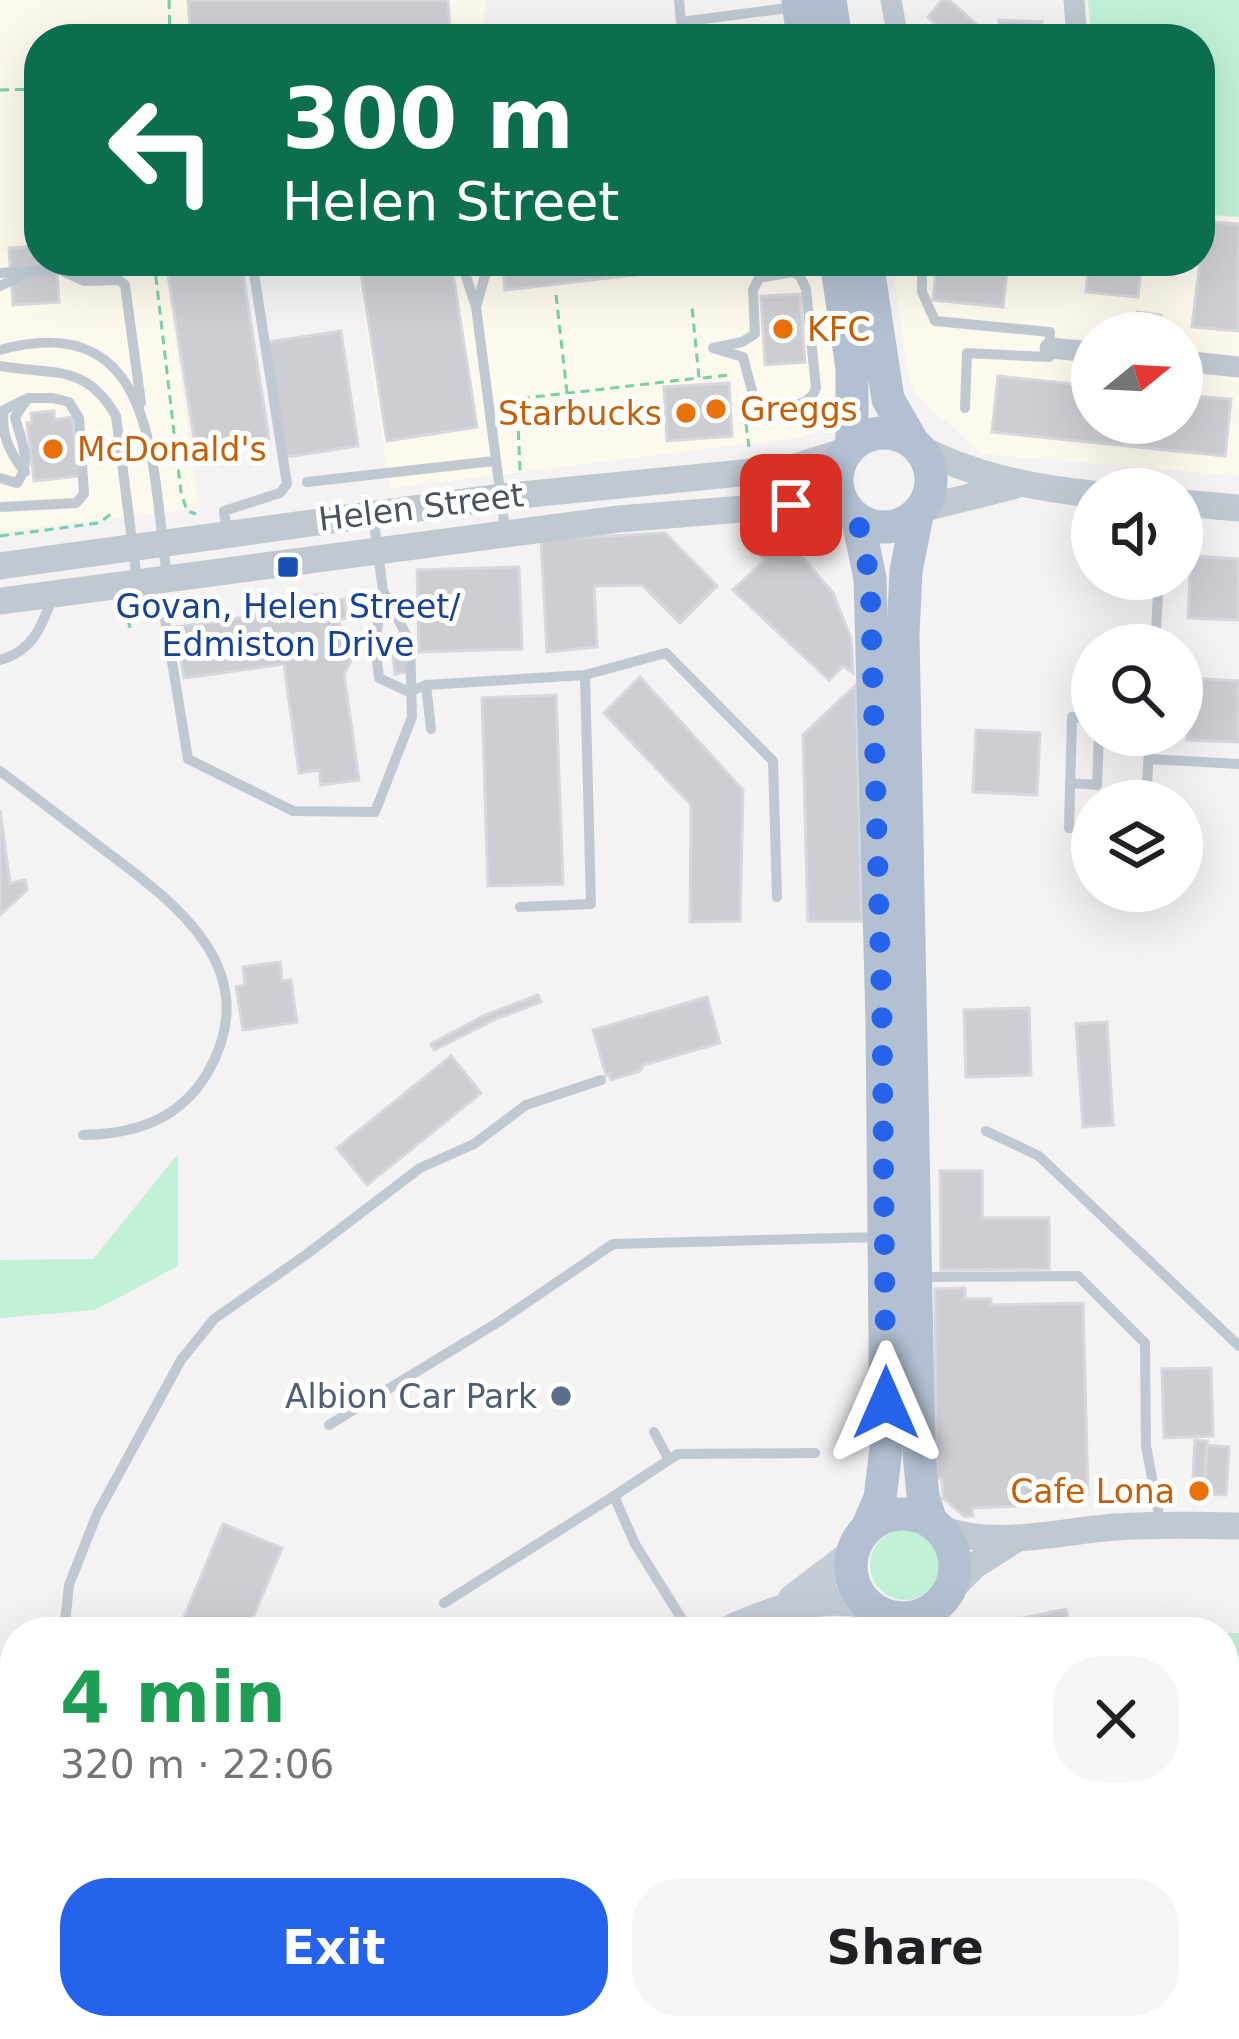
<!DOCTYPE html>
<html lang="en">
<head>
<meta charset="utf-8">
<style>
	body { margin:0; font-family:"DejaVu Sans",sans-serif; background:#f6f6f6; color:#202124; height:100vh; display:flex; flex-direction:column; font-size:45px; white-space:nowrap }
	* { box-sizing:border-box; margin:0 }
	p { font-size:39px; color:#757577 }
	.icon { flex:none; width:66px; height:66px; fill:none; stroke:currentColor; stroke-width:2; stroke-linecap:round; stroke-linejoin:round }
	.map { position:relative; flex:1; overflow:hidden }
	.details { position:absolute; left:0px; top:1617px; width:1239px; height:423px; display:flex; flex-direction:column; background:#fff; border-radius:48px 48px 0 0; box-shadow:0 12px 48px #0002 }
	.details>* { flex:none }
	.hud { position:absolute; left:24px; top:24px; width:1191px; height:252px; border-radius:48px; box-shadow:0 12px 48px #0002; background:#0b6e4f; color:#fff; overflow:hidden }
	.needle { width:78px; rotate:72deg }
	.fabs { position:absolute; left:1071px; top:312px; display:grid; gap:24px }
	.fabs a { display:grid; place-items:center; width:132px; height:132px; border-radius:50%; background:#fff; box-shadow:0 12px 48px #0002; font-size:60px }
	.pin { position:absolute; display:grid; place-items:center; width:102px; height:102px; color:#fff; margin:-51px; border-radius:24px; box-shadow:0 6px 18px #0006 }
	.me { position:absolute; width:132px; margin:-66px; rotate:0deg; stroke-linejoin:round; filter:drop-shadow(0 0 9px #0008) }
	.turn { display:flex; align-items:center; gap:42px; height:252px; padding:0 60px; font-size:54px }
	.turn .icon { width:156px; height:156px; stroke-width:2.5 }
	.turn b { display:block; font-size:84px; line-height:102px }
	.round { display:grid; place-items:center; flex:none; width:126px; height:126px; border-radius:48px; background:#f6f6f6 }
	.head { display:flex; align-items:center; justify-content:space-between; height:204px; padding:0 60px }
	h1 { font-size:72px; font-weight:700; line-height:90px; color:#1e9e55 }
	.action { display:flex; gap:24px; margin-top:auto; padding:24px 60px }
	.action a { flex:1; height:138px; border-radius:48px; background:#2563eb; color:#fff; font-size:48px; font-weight:700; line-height:138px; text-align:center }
	.action a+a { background:#f6f6f6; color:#202124 }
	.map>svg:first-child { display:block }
	.commercial { fill:#fdf9ed; fill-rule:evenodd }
	.green { fill:#c1f1d6 }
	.building { fill:#ccced4; stroke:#d6d8dd; stroke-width:3 }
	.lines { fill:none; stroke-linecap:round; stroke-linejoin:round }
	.path { stroke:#78d0a9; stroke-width:3; stroke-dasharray:9 6; stroke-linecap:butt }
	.service { stroke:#c0c9d1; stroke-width:10 }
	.minor { stroke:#c0c9d1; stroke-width:21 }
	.tertiary { stroke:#c0c9d1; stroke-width:27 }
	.secondary { stroke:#c3ccd8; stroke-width:30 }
	.primary { stroke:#b2c0d1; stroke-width:33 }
	.rail-casing { stroke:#b4b7bc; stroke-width:10 }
	.rail { stroke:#fff; stroke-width:6; stroke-dasharray:18; stroke-linecap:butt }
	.route { stroke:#2563eb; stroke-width:21; stroke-dasharray:0 37.8 }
	.food-dot { fill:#e8710a; stroke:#fff; stroke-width:4.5 }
	.transit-dot { fill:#1a4fb4; stroke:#fff; stroke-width:4.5 }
	.service-dot { fill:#5c6f8a; stroke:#fff; stroke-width:4.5 }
	.labels { text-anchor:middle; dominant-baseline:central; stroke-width:10; stroke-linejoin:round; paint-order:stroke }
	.food-label { font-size:33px; fill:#c56008; stroke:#fff; text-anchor:start }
	.street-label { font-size:33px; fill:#495460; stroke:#fff }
	.transit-label { font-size:33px; fill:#164399; stroke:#fff }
	.service-label { font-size:33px; fill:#4e5e75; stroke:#fff; text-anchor:end }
</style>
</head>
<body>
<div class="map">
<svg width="1239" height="2039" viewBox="0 0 1239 2039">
	<rect width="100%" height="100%" fill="#f4f2f2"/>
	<g class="commercial">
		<path d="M0,0H486L481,39H39V261H164L199,508L0,532Z"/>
		<path d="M1200,214L1239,217V476L982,454L916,395L908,376L892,261H1200ZM1092,333H1182V423H1092Z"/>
		<path d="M356,261H820L837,376L832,412L805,437L390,488Z"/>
	</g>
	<g class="green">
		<path d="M1088,0H1239V217L1200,214V39H1092Z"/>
		<path d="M178,1154V1266L95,1310L0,1318V1260L93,1259Z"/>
		<circle cx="905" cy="1565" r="35"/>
		<path d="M1224,1633H1239V2039H954V2025H1224Z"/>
		<path d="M521,2025H880V2039H501Z"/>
	</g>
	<g class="building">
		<path d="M188,0H448L450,32L434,33V39H191Z"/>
		<path d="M942,0H949L976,24L963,39H952L928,17Z"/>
		<path d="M999,20L1042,22L1041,39H998Z"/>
		<path d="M1200,221L1239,224V331L1192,327L1200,261Z"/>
		<path d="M39,246V261H56L59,302L13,305L9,248Z"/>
		<path d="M166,261H241L269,439L196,450Z"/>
		<path d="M359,261H451L477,427L387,441Z"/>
		<path d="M502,261H651L652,273L505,290Z"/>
		<path d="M937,261H1008L1003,307L933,300Z"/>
		<path d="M1089,261H1142L1138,297L1086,292Z"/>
		<path d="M800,294L805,362L765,365L761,296Z"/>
		<path d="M1137,312L1161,315L1160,330L1136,331Z"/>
		<path d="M341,331L358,446L286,457L268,342Z"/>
		<path d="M998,376L1092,386V423H1182V395L1231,399L1225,456L992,432Z"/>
		<path d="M729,383L732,436L667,441L664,387Z"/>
		<path d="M54,411V420L72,417L79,476L34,481L27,423H32L31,413Z"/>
		<path d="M665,533L717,586L680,623L642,585L594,586L597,647L547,652L541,540Z"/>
		<path d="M756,533L804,559L833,593L851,638L853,673L843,666L829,680L733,590L765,560L753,547Z"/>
		<path d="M1191,556L1239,559V620L1188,618Z"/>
		<path d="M519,567L522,649L419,652L417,570Z"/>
		<path d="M323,594L324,602L344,599L347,618L336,620L350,638L353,657L344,674L359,780L321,785L319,770L299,773L284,664L184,678L176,627L273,613L271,601Z"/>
		<path d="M403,639L408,672L395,674L391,641Z"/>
		<path d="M640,677L743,790L740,921L690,922L691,805L604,713Z"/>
		<path d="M1189,678L1239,681V742L1187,740Z"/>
		<path d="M856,685L862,921H808L803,735Z"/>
		<path d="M556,695L563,884L488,886L482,698Z"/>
		<path d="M976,730L1040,733L1037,795L973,792Z"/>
		<path d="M0,810L10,883L25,880L27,890L0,915Z"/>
		<path d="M280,962L282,981L291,980L297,1022L243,1030L236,987L245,985L243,967Z"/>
		<path d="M538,995L541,1002L498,1018L434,1050L431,1044L485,1015Z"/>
		<path d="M707,997L720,1043L643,1065L640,1071L611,1080L609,1074L606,1075L593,1030Z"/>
		<path d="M1029,1008L1031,1075L966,1077L964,1010Z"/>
		<path d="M1107,1022L1113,1125L1083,1127L1076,1024Z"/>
		<path d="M451,1056L481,1093L367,1185L337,1148Z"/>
		<path d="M940,1171H982V1218H1049V1269L941,1270Z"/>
		<path d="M965,1288V1299H991V1305L1083,1303L1088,1495L1019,1498L1020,1506L972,1508L973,1516H964L943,1498L942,1479H936L935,1289Z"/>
		<path d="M1211,1368L1213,1436L1164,1438L1162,1369Z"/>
		<path d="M1195,1440L1207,1441L1204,1494L1192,1493Z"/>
		<path d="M1207,1445L1229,1447L1226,1495L1204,1494Z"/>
		<path d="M223,1524L282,1548L247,1632H187L179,1629Z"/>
		<path d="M1066,1609L1071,1630L1011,1632L1009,1621Z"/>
		<path d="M1239,1787V1925H1224V1788Z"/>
		<path d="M312,2025H353L363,2039H322Z"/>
		<path d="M401,2025H455L456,2026L438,2039H381Z"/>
		<path d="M954,2025H1060L1061,2039H954Z"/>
	</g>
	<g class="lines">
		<g class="path">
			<path d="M169,0L170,39"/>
			<path d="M0,90L39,89"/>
			<path d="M154,261L181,492L187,511L196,514"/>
			<path d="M556,295L570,419"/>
			<path d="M703,378L729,375"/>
			<path d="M744,409L749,447"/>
			<path d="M520,470L517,399L699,378L692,307"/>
			<path d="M0,536L99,523L111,514"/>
			<path d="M125,607L130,628"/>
			<path d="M192,2025L200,2039"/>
		</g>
		<g class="service">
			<path d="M679,0L681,22L795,7"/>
			<path d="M461,261L476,307L505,529"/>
			<path d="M922,261V292L935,321L1050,332L1049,357L967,353L965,408"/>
			<path d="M793,272L800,276L806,289L816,388C809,409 784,406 765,408L754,398L743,357L713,348L742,342L755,334L753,290L759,278Z"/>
			<path d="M0,273L60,270L84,281L119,280L125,285L141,403"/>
			<path d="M0,286L21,276"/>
			<path d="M477,304L489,261"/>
			<path d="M0,350C160,306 151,468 167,576"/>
			<path d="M0,366C52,375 86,363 116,416L137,580"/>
			<path d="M24,400L4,410C0,433 11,455 25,472"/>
			<path d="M0,478L17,483C33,462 21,441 15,417L28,398H53L69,402L79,418L84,494L76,503L2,507"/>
			<path d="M307,482L494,461"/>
			<path d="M373,515L383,591L375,643L379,678L409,692L426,685L585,675L666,653L773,761L777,897"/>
			<path d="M227,533L224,511L280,493L287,484L252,261"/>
			<path d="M164,613L188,759L293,811L375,812L412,717L410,642L385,594"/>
			<path d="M1155,645L1159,579"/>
			<path d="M0,660C33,651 42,626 53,596"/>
			<path d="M426,685L431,729"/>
			<path d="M1092,718L1072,717L1069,828L1092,829"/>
			<path d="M1149,759L1239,764"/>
			<path d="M0,771C35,797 69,823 103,849C177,904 266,970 208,1072C180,1120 135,1134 83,1135"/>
			<path d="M1070,783L1097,785L1099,735"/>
			<path d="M1146,801L1150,735"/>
			<path d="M520,907L591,904L585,675"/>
			<path d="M986,1131L1039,1156L1239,1346"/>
			<path d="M921,1277L1078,1276L1145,1343L1146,1446L1160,1521"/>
			<path d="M329,1425L500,1321L613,1244L881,1237"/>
			<path d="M654,1432L668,1458"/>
			<path d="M614,1496L678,1454L815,1453"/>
			<path d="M444,1603L614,1496L635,1544L690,1632"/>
			<path d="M64,1632L69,1585L97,1514L181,1360L214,1319L307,1254L420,1168L474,1144L526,1105L601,1080"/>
			<path d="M1224,1759H1239"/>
			<path d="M78,2025L83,2039"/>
			<path d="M588,2039L590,2025"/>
		</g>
		<g class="minor">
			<path d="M891,0L898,39"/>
			<path d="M1074,0L1077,39"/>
			<path d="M1050,348L1092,352"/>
			<path d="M1182,361L1239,367"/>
			<path d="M293,2025L303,2039"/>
			<path d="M252,2039L272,2025"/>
			<path d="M483,2039L489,2025"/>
		</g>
		<g class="tertiary">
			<path d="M917,447C974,476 1029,487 1092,494"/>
			<path d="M1182,503L1239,508"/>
			<path d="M921,509L1013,486"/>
			<path d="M0,566L500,497L792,468L845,451"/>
			<path d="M0,601L619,519L791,505L852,516"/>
			<path d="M939,1528C995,1550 1058,1531 1116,1527C1157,1524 1198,1525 1239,1526"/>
			<path d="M945,1595L974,1566L1016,1539"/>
		</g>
		<g class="secondary">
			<path d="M793,1599L851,1555"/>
			<path d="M725,1632C770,1612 818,1593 867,1604"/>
			<path d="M115,2039L130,2025"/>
			<path d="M148,2039L165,2025"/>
		</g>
		<g class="primary">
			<path d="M798,0L803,39"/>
			<path d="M830,0L836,39"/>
			<path d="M836,261L852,368V445"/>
			<path d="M867,261L888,399L912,441"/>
			<circle cx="884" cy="480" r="47"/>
			<path d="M917,515L906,571L903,634L919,1453L923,1496L931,1522"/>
			<path d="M858,521L870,578L882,1020L886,1449L880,1498L868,1526"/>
			<circle cx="903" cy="1566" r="52"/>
			<path d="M897,2025V2039"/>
			<path d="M930,2025V2039"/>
		</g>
		<defs>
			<g id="rail">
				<path d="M0,1791L15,1901"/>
				<path d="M0,1884L15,1993"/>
				<path d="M0,1974L7,2022"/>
				<path d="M33,2025L35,2039"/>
			</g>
		</defs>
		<use href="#rail" class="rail-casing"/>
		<use href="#rail" class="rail"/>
	</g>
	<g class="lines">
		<path class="route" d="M791,505L858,521L870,578L882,1020L886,1403"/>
	</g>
	<g class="food-dot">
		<circle cx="783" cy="329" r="12"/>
		<circle cx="716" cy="409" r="12"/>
		<circle cx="686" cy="413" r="12"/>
		<circle cx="53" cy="449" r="12"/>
		<circle cx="1199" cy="1491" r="12"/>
	</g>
	<rect class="transit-dot" x="276" y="555" width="24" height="24" rx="6"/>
	<circle class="service-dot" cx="561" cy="1396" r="12"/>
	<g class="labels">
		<g class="food-label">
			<text x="807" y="329">KFC</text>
			<text x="740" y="409">Greggs</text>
			<text x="662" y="413" text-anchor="end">Starbucks</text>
			<text x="77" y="449">McDonald's</text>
			<text x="1175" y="1491" text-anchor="end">Cafe Lona</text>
		</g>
		<g class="street-label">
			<text transform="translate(421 507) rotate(-7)">Helen Street</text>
		</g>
		<g class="transit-label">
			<text x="288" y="606">Govan, Helen Street/<tspan x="288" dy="38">Edmiston Drive</tspan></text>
		</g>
		<g class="service-label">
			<text x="537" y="1396">Albion Car Park</text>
		</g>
	</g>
</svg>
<div class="fabs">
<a><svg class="needle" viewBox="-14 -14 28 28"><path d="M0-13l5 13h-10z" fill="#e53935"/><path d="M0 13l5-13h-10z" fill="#757577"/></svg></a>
<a><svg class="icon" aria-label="sound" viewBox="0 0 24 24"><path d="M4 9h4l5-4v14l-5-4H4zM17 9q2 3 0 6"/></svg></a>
<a><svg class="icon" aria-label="search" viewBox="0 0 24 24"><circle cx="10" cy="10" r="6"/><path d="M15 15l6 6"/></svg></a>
<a><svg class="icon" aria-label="layers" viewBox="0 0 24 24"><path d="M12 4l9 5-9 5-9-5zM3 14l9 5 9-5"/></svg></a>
</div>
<div class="pin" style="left:791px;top:505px;background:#d93025"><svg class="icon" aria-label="arrive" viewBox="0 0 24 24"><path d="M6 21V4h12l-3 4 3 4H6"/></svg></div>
<svg class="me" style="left:886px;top:1403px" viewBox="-20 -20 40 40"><path d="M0-17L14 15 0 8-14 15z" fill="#2563eb" stroke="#fff" stroke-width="4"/></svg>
<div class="hud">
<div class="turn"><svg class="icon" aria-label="left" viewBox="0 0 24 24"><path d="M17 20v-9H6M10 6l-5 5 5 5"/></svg><div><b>300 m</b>Helen Street</div></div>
</div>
<section class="details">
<div class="head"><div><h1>4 min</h1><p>320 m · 22:06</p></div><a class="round"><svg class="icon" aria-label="close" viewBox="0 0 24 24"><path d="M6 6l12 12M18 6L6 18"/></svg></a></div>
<div class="action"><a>Exit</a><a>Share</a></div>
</section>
</div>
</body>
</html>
